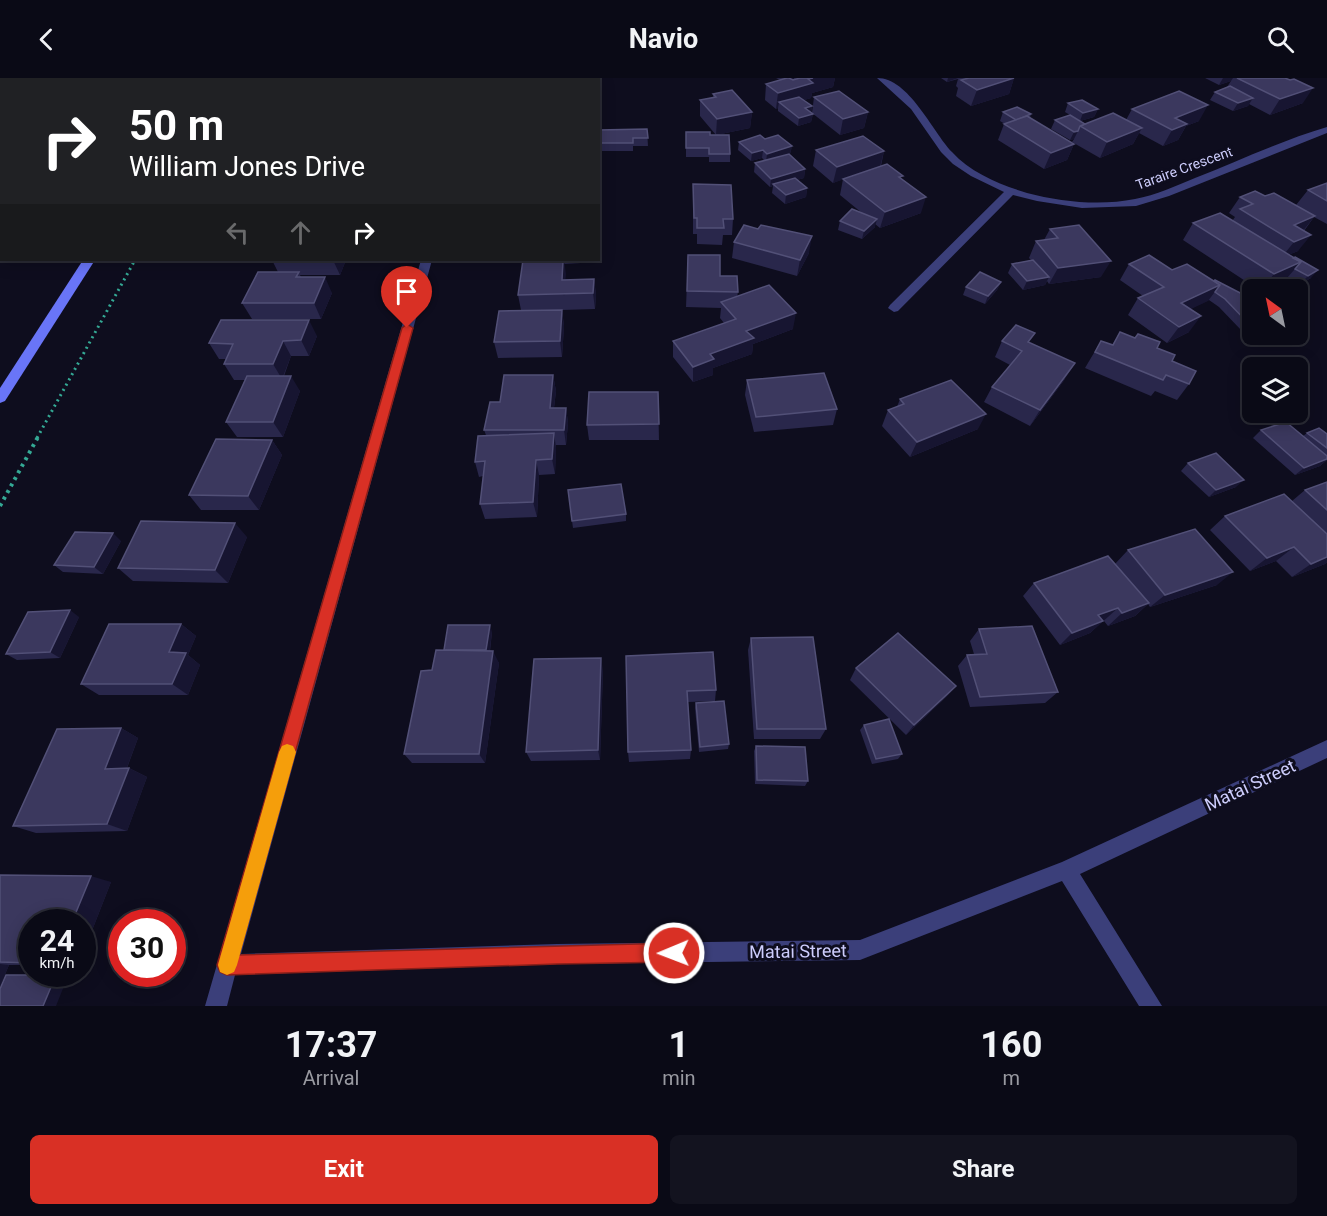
<!DOCTYPE html>
<html lang="en">
<head>
<meta charset="utf-8">
<style>
	body { margin:0; font-family:Roboto,sans-serif; background:#13131f; color:#f1f3f6; height:100vh; display:flex; flex-direction:column; font-size:22px; white-space:nowrap }
	* { box-sizing:border-box; margin:0 }
	p { font-size:20px; color:#999aa1 }
	.icon { flex:none; width:33px; height:33px; fill:none; stroke:currentColor; stroke-width:2; stroke-linecap:round; stroke-linejoin:round }
	.map { position:relative; height:928px; overflow:hidden }
	.details { display:flex; flex-direction:column; background:#0a0a16; flex:1 }
	.details>* { flex:none }
	.hud { position:absolute; left:0px; top:0px; width:600px; height:183px; box-shadow:0 3px 15px #0003,0 0 0 2px #2a2b35; background:#202124; color:#fff; overflow:hidden }
	.needle { width:39px; rotate:327deg }
	.controls { position:absolute; left:1242px; top:201px; display:grid; gap:12px }
	.controls a { display:grid; place-items:center; width:66px; height:66px; border-radius:9px; background:#0a0a16; box-shadow:0 3px 15px #0003,0 0 0 2px #2a2b35; font-size:30px }
	.speed { position:absolute; left:18px; top:831px; display:flex; gap:12px; font-size:30px; font-weight:700; text-align:center }
	.speed>* { display:grid; place-content:center; width:78px; height:78px; border-radius:50%; background:#0a0a16; box-shadow:0 3px 15px #0003,0 0 0 2px #2a2b35; line-height:1 }
	.speed small { font-size:15px; font-weight:400 }
	.speed .limit { border:9px solid #d22; background:#fff; color:#111 }
	.pin { position:absolute; display:grid; place-items:center; width:51px; height:51px; color:#fff; margin:-62px -26px; border-radius:50% 50% 50% 0; rotate:-45deg; box-shadow:0 0 6px #0007 }
	.pin .icon { rotate:45deg }
	.me { position:absolute; width:66px; margin:-33px; rotate:269deg; stroke-linejoin:round; filter:drop-shadow(0 0 4px #0008) }
	.turn { display:flex; align-items:center; gap:21px; height:126px; padding:0 30px; font-size:27px }
	.turn .icon { width:78px; height:78px; stroke-width:2.5 }
	.turn b { display:block; font-size:42px; line-height:51px }
	.lanes { display:flex; align-items:center; height:57px; padding:0 30px; background:#0003; justify-content:center; gap:30px; direction:ltr }
	.lanes .off { opacity:.35 }
	.eta { display:flex; justify-content:space-evenly; align-items:center; height:102px; text-align:center }
	.eta b { font-size:36px; font-weight:700; line-height:42px }
	.cta { display:flex; gap:12px; margin-top:auto; padding:12px 30px }
	.cta a { flex:1; height:69px; border-radius:9px; background:#d93025; color:#fff; font-size:24px; font-weight:700; line-height:69px; text-align:center }
	.cta a+a { background:#13131f; color:#f1f3f6 }
	header { display:flex; justify-content:space-between; align-items:center; height:78px; padding:0 30px; background:#0a0a16; font-size:27px; font-weight:700 }
	.map>svg:first-child { display:block }
	.green { fill:#112724 }
	.lines { fill:none; stroke-linecap:round; stroke-linejoin:round }
	.path-far1 { stroke:#34a995; stroke-width:3; stroke-dasharray:2 4; stroke-linecap:butt }
	.path { stroke:#34a995; stroke-width:4; stroke-dasharray:3 4.5; stroke-linecap:butt }
	.minor { fill:#3b3f7a; fill-rule:evenodd }
	.secondary { fill:#6975f7; fill-rule:evenodd }
	.wall { fill:#29274b }
	.shaded-wall { fill:#171531 }
	.building { fill:#3b385e; stroke:#525077; stroke-width:1.5 }
	.route { fill:#d93025; stroke:#8d1f18; stroke-width:1.5 }
	.slow { fill:#f59e0b }
	.labels { text-anchor:middle; dominant-baseline:central; stroke-width:6; stroke-linejoin:round; paint-order:stroke }
	.far-street-label { font-size:14px; fill:#cdcdfc; stroke:#0e0d1e }
	.near-street-label { font-size:18px; fill:#cdcdfc; stroke:#0e0d1e }
</style>
</head>
<body>
<header><svg class="icon" aria-label="back" viewBox="0 0 24 24"><path d="M15 5l-7 7 7 7"/></svg>Navio<svg class="icon" aria-label="search" viewBox="0 0 24 24"><circle cx="10" cy="10" r="6"/><path d="M15 15l6 6"/></svg></header>
<div class="map">
<svg width="1327" height="928" viewBox="0 0 1327 928">
	<rect width="100%" height="100%" fill="#0e0d1e"/>
	<path class="green" d="M0,0H91L2,2L0,124Z"/>
	<g class="lines">
		<path class="path-far1" d="M37,360L135,182"/>
		<path class="path" d="M0,428L38,359"/>
		<g class="minor">
			<path d="M477,0H485L476,2Z"/>
			<path d="M877,0C909,0 932,53 952,74C971,95 1001,107 1027,115C1061,124 1101,128 1135,121C1156,117 1176,108 1195,100C1238,83 1283,62 1327,49V55L1169,118L1136,128L1082,130L1037,123L1013,117L898,233L894,234L888,230L890,227L1004,114L971,98L953,86L941,74L911,31Z"/>
			<path d="M421,182H432L241,876L557,866L860,862L1062,784L1327,662V680L1080,796L1162,928H1139L1062,803L860,882L557,886L235,897L227,928H205Z"/>
		</g>
		<g class="secondary">
			<path d="M203,0H211L202,2Z"/>
			<path d="M83,182H95L5,323L0,325V310Z"/>
		</g>
	</g>
	<g class="wall">
		<path d="M368,0H419L418,2H368Z"/>
		<path d="M776,0H835L833,9L812,15L811,20L804,22L812,28L811,35L813,36L811,44L798,48L778,33V30L776,31L765,22L766,6L780,2Z"/>
		<path d="M941,0H1014L1009,16L971,28L956,18L958,10L956,8L958,1L947,4Z"/>
		<path d="M1205,0H1285L1303,25L1270,37L1249,26L1248,28L1233,33L1210,22L1215,14L1227,9L1231,3L1219,7Z"/>
		<path d="M713,16L752,34L750,50L716,57L700,38V22L713,19Z"/>
		<path d="M814,19L868,34L864,50L840,57L812,35Z"/>
		<path d="M1068,25L1098,31L1094,39L1080,43L1065,34Z"/>
		<path d="M1132,31L1199,43L1186,48L1178,62L1163,68L1139,55L1133,66L1100,80L1072,64L1074,61L1070,62L1051,51L1055,42L1085,46L1126,42Z"/>
		<path d="M1003,34L1031,36L1030,40L1074,66L1067,82L1044,91L998,62L1004,46H1005L1000,43Z"/>
		<path d="M647,51L648,68H633V73H598V52Z"/>
		<path d="M686,54L710,57L730,76V84H709V79H686Z"/>
		<path d="M765,61L792,68L790,76L789,77L805,91L804,100L797,102L807,110L806,119L785,126L772,115L773,108L770,109L754,94L755,85L765,83L762,80L751,83L738,72L739,64Z"/>
		<path d="M816,72L884,73L881,88L902,101L921,135L880,150L875,146V149L862,161L838,152L840,143L862,135L840,117L843,101L833,105L813,88Z"/>
		<path d="M1327,105V146L1314,139L1304,153L1298,173L1288,177L1311,200L1300,206L1288,199L1263,212H1259L1183,162L1193,145L1232,143L1235,139L1229,135L1240,119L1265,118L1296,127L1308,112Z"/>
		<path d="M693,106L733,141L732,157H723L722,167L697,166V156H693Z"/>
		<path d="M1050,151L1101,199L1049,206L1047,203L1045,207L1023,212L1008,195L1012,186L1031,182L1029,180L1036,163L1044,162Z"/>
		<path d="M734,164L809,175L797,198L732,180Z"/>
		<path d="M688,177L720,198L738,214L737,219L793,251L753,266L752,276L713,290V297L693,304L673,279V263L724,245L720,240L721,230L686,229Z"/>
		<path d="M272,182H346L340,197H300L301,199L332,215L321,241H252L242,225L278,194Z"/>
		<path d="M523,182H580L581,185L564,186L565,202L594,201L596,217L595,231L562,232L564,248L562,279L498,280L494,264L521,232L518,217Z"/>
		<path d="M1129,186L1172,192L1214,203L1248,219L1246,222L1252,229V252L1242,253L1219,229L1209,222L1190,231L1189,254L1167,265L1128,237L1138,220L1143,218L1120,202Z"/>
		<path d="M1001,204L997,212L985,226L963,217L966,209Z"/>
		<path d="M1120,254L1157,270L1172,283L1189,306L1177,322L1155,313L1151,318L1085,290L1101,263L1112,267Z"/>
		<path d="M317,258L309,278H291L284,298L300,313L283,359H237L226,344L245,302H234L224,286L226,281H219L209,265Z"/>
		<path d="M1002,263L1030,265L1065,301L1030,348L984,324L992,309L1010,287L995,279Z"/>
		<path d="M553,297L556,313L554,330H566L568,345L566,367H556L555,396L539,397L537,439L485,441L480,426L483,398L479,399L475,384L486,357L484,352L500,324Z"/>
		<path d="M747,302L837,331L833,347L754,354L745,317Z"/>
		<path d="M658,314L659,362H589L587,347Z"/>
		<path d="M900,321L978,351L910,379L882,348L888,332L897,329Z"/>
		<path d="M1261,352L1303,358L1307,355L1327,356V382L1320,388L1295,397L1253,360Z"/>
		<path d="M272,362L282,377L259,432H201L189,417Z"/>
		<path d="M1188,385L1236,409L1209,419L1181,393Z"/>
		<path d="M1327,404V484L1325,486L1292,499L1276,483L1250,493L1210,452L1225,438L1292,423L1305,412Z"/>
		<path d="M626,436V443L573,450L572,443Z"/>
		<path d="M247,459L228,505L133,503L118,490Z"/>
		<path d="M121,463L103,496L63,494L54,487Z"/>
		<path d="M1128,472L1217,507L1150,529L1148,526L1135,538L1108,548L1104,543H1103L1090,555L1060,567L1023,518L1034,505L1115,486Z"/>
		<path d="M79,539L60,580L17,582L6,576Z"/>
		<path d="M181,546L196,558L188,577L200,587L188,617H99L81,606Z"/>
		<path d="M979,551L1058,614L1045,625L970,629L958,588L967,577L974,576L970,563Z"/>
		<path d="M492,554L490,573L499,585L485,685H412L404,676L432,592L444,572Z"/>
		<path d="M751,560L826,651L820,661H754L748,572Z"/>
		<path d="M626,578L716,612L715,623L688,624L691,672L690,681L629,684L628,674Z"/>
		<path d="M856,590L956,608L946,619L906,657L850,602Z"/>
		<path d="M603,592L600,682L531,683L526,674Z"/>
		<path d="M696,625L729,666L728,671L699,674L695,630Z"/>
		<path d="M864,647L902,676L898,681L872,686L860,652Z"/>
		<path d="M121,650L138,660L127,690H129L147,699L127,753L36,755L13,748Z"/>
		<path d="M756,668L808,703L805,708L755,706L754,673Z"/>
		<path d="M0,797L111,804L82,878V844H32V887H9L0,908Z"/>
	</g>
	<g class="shaded-wall">
		<path d="M791,0H794L792,11L808,1L813,0H835L833,9L812,15L811,20L784,28L779,24L778,30L776,31L778,15L789,12Z"/>
		<path d="M948,0H958L947,4Z"/>
		<path d="M1014,0L1009,16L971,28L977,12Z"/>
		<path d="M1223,0H1233L1231,3L1219,7Z"/>
		<path d="M1313,10L1303,25L1270,37L1280,21Z"/>
		<path d="M1253,20L1248,28L1233,33L1238,25Z"/>
		<path d="M1208,27L1199,43L1186,48L1178,62L1163,68L1172,52L1175,40Z"/>
		<path d="M812,28L810,36L805,30Z"/>
		<path d="M1098,31L1094,39L1080,43L1083,35Z"/>
		<path d="M752,34L750,50L716,57L717,41Z"/>
		<path d="M868,34L864,50L840,57L843,41Z"/>
		<path d="M813,36L811,44L798,48L799,40Z"/>
		<path d="M1142,50L1133,66L1100,80L1107,64Z"/>
		<path d="M1078,53L1074,61L1070,62L1074,54Z"/>
		<path d="M1074,66L1067,82L1044,91L1051,75Z"/>
		<path d="M792,68L790,76L766,84L767,76Z"/>
		<path d="M763,72L762,80L751,83L752,75Z"/>
		<path d="M884,73L880,89L833,105L837,89Z"/>
		<path d="M805,91L804,100L775,108L773,106V108L770,109L771,101Z"/>
		<path d="M807,110L806,119L785,126L786,117Z"/>
		<path d="M926,119L921,135L880,150L885,134Z"/>
		<path d="M1315,138L1302,154L1294,147Z"/>
		<path d="M877,141L875,149L862,161L864,153Z"/>
		<path d="M1311,157L1298,173L1281,180L1294,164Z"/>
		<path d="M812,158L809,175L797,198L800,182Z"/>
		<path d="M333,182H346L340,197Z"/>
		<path d="M564,182L566,196L564,218L562,202Z"/>
		<path d="M1111,183L1101,199L1049,206L1058,190Z"/>
		<path d="M1301,184L1287,200L1261,212L1274,196Z"/>
		<path d="M1318,192L1311,200L1300,206L1308,198Z"/>
		<path d="M325,199L332,215L321,241L314,225Z"/>
		<path d="M1049,199L1045,207L1023,212L1027,203Z"/>
		<path d="M594,201L596,217L595,231L593,215Z"/>
		<path d="M1001,204L997,212L985,226L988,218Z"/>
		<path d="M1220,207L1208,223L1170,241L1181,225Z"/>
		<path d="M562,232L564,248L562,279L560,263Z"/>
		<path d="M796,235L793,251L753,266L752,276L713,290V297L693,304V289L710,276L746,253Z"/>
		<path d="M1201,238L1189,254L1167,265L1179,249Z"/>
		<path d="M309,242L317,258L309,278L301,262Z"/>
		<path d="M283,263L291,278L282,301L273,286Z"/>
		<path d="M1075,285L1065,301L1030,348L1040,332Z"/>
		<path d="M553,297L556,313L552,345L550,330Z"/>
		<path d="M291,298L300,313L283,359L273,344Z"/>
		<path d="M566,330L568,345L566,367L564,352Z"/>
		<path d="M986,336L978,351L910,379L917,364Z"/>
		<path d="M554,355L556,370L555,396L552,381Z"/>
		<path d="M272,362L282,377L259,432L248,418Z"/>
		<path d="M1327,381V382L1320,388L1295,397L1304,390Z"/>
		<path d="M536,382L539,397L537,439L533,424Z"/>
		<path d="M1244,402L1236,409L1209,419L1216,412Z"/>
		<path d="M235,445L247,459L228,505L215,492Z"/>
		<path d="M113,455L121,463L103,496L94,489Z"/>
		<path d="M1294,469L1276,483L1250,493L1267,480Z"/>
		<path d="M1327,479V484L1325,486L1292,499L1311,486Z"/>
		<path d="M1233,494L1217,507L1150,529L1165,517Z"/>
		<path d="M1149,525L1135,538L1108,548L1122,535Z"/>
		<path d="M1118,530L1090,555L1060,567L1072,555L1098,537Z"/>
		<path d="M70,532L79,539L60,580L50,574Z"/>
		<path d="M181,546L196,558L188,577L200,587L188,617L172,606L169,574Z"/>
		<path d="M490,547L492,554L489,578L486,572Z"/>
		<path d="M493,573L499,585L485,685L479,676Z"/>
		<path d="M601,580L603,592L600,682L598,672Z"/>
		<path d="M956,608L946,619L906,657L914,647Z"/>
		<path d="M121,650L138,660L123,700L105,691Z"/>
		<path d="M129,690L147,699L127,753L107,746Z"/>
		<path d="M91,798L111,804L82,878V844H72Z"/>
		<path d="M0,886L9,887L0,908Z"/>
		<path d="M56,897L68,898L56,928H43Z"/>
	</g>
	<g class="building">
		<rect x="539" y="0" width="34" height="2"/>
		<path d="M787,0H789L793,2L800,0H813L808,1L813,5L778,15L766,6Z"/>
		<path d="M969,0H1014L977,12L961,2Z"/>
		<path d="M1237,0H1285L1290,2L1294,1L1313,10L1280,21Z"/>
		<path d="M1230,8L1253,20L1238,25L1215,14Z"/>
		<path d="M732,12L752,34L717,41L700,22L716,19L713,16Z"/>
		<path d="M839,13L868,34L843,41L814,19Z"/>
		<path d="M1179,13L1208,27L1175,40L1187,46L1172,52L1132,31Z"/>
		<path d="M799,19L812,28L805,30L813,36L799,40L779,24Z"/>
		<path d="M1082,22L1098,31L1083,35L1068,25Z"/>
		<path d="M1017,29L1031,36L1016,42L1003,34Z"/>
		<path d="M1113,35L1142,50L1107,64L1080,48Z"/>
		<path d="M1070,37L1085,46L1080,48L1078,53L1074,54L1055,42Z"/>
		<path d="M1027,38L1074,66L1051,75L1004,46Z"/>
		<path d="M647,51L648,60H633V65H598V52Z"/>
		<path d="M686,54H710V57H729L730,76H709V70H686Z"/>
		<path d="M760,57L765,61L778,57L792,68L767,76L763,72L752,75L739,64Z"/>
		<path d="M863,58L884,73L837,89L816,72Z"/>
		<path d="M789,76L805,91L771,101L755,85Z"/>
		<path d="M887,86L903,98L899,99L926,119L885,134L843,101Z"/>
		<path d="M795,100L807,110L786,117L773,106Z"/>
		<path d="M1327,105V123L1308,112Z"/>
		<path d="M693,106L731,107L733,141H723L724,150H697V140H694Z"/>
		<path d="M1255,113L1265,118L1274,115L1315,138L1294,147L1311,157L1294,164L1240,131L1253,126L1240,119Z"/>
		<path d="M852,131L877,141L864,153L840,143Z"/>
		<path d="M1220,135L1301,184L1274,196L1193,145Z"/>
		<path d="M744,147L758,151L761,147L812,158L800,182L734,164Z"/>
		<path d="M1079,147L1111,183L1058,190L1036,163L1058,160L1050,151Z"/>
		<path d="M688,177H720V198H737L738,214L687,213Z"/>
		<path d="M1149,177L1172,192L1187,186L1220,207L1181,225L1201,238L1179,249L1138,220L1164,209L1129,186Z"/>
		<path d="M1295,179L1318,192L1308,198L1295,191L1301,184L1293,180Z"/>
		<path d="M523,182H563L562,202L594,201L593,215L518,217Z"/>
		<path d="M1033,182L1049,199L1027,203L1012,186Z"/>
		<path d="M258,194H299L296,199H325L314,225H242Z"/>
		<path d="M980,194L1001,204L988,218L966,209Z"/>
		<path d="M1215,202L1248,219L1245,222L1252,229V244L1248,245L1225,221L1215,214L1220,207L1214,203Z"/>
		<path d="M769,207L796,235L746,253L754,260L710,276L714,281L693,289L673,263L736,241L721,224Z"/>
		<path d="M562,232L560,263L494,264L499,233Z"/>
		<path d="M221,242H309L301,262L283,263L273,286H224L233,266L209,265Z"/>
		<path d="M1016,247L1035,255L1028,264L1075,285L1040,332L992,309L1022,273L1002,263Z"/>
		<path d="M1120,254L1135,260L1138,256L1160,264L1157,270L1175,277L1172,283L1196,293L1189,306L1166,297L1163,302L1095,274L1101,263L1113,267Z"/>
		<path d="M824,295L837,331L756,339L747,302Z"/>
		<path d="M504,297H553L550,330H566L564,352H484L490,324H500Z"/>
		<path d="M247,298H291L273,344H226Z"/>
		<path d="M951,302L986,336L917,364L888,332L904,326L900,321Z"/>
		<path d="M589,314H658L659,346L587,347Z"/>
		<path d="M1286,344L1327,378V381L1304,390L1261,352Z"/>
		<path d="M1319,350L1327,356V370L1307,355Z"/>
		<path d="M554,355L552,381L536,382L533,424L480,426L485,383L475,384L478,358Z"/>
		<path d="M216,361L272,362L248,418L189,417Z"/>
		<path d="M1216,375L1244,402L1216,412L1188,385Z"/>
		<path d="M1327,404V432L1305,412Z"/>
		<path d="M621,406L626,436L572,443L568,412Z"/>
		<path d="M1284,416L1327,456V479L1311,486L1294,469L1267,480L1225,438Z"/>
		<path d="M141,443L235,445L215,492L118,490Z"/>
		<path d="M1195,451L1233,494L1165,517L1128,472Z"/>
		<path d="M75,454L113,455L94,489L54,487Z"/>
		<path d="M1108,478L1149,525L1122,535L1118,530L1098,537L1103,543L1072,555L1034,505Z"/>
		<path d="M70,532L50,574L6,576L28,534Z"/>
		<path d="M109,546H181L169,574L186,575L172,606H81Z"/>
		<path d="M448,547H490L486,572H444Z"/>
		<path d="M1032,548L1058,614L980,619L967,577L987,576L979,551Z"/>
		<path d="M898,555L956,608L914,647L856,590Z"/>
		<path d="M813,559L826,651H757L751,560Z"/>
		<path d="M436,572L493,573L479,676H404L421,593L432,592Z"/>
		<path d="M713,574L716,612L687,613L691,672L628,674L626,578Z"/>
		<path d="M601,580L598,672L526,674L534,581Z"/>
		<path d="M724,623L729,666L700,669L696,625Z"/>
		<path d="M889,641L902,676L876,681L864,647Z"/>
		<path d="M121,650L105,691L129,690L107,746L13,748L57,651Z"/>
		<path d="M756,668L805,669L808,703L757,702Z"/>
		<path d="M0,797L91,798L72,844H32V885L0,884Z"/>
		<path d="M6,897H56L43,928H0V911Z"/>
	</g>
	<path class="route" d="M407,246L413,250L239,877L674,865L680,868L683,875L680,881L674,884L557,886L227,897L220,894L217,887L402,250Z"/>
	<path class="slow" d="M287,666L293,668L296,674L237,887L234,894L227,897L220,894L218,887L279,674L282,668Z"/>
	<g class="labels">
		<g class="far-street-label">
			<text transform="translate(1184 90) rotate(-20)">Taraire Crescent</text>
		</g>
		<g class="near-street-label">
			<text transform="translate(1250 707) rotate(-25)">Matai Street</text>
			<text transform="translate(798 873) rotate(-1)">Matai Street</text>
		</g>
	</g>
</svg>
<div class="controls">
<a><svg class="needle" viewBox="-14 -14 28 28"><path d="M0-13l5 13h-10z" fill="#e53935"/><path d="M0 13l5-13h-10z" fill="#999aa1"/></svg></a>
<a><svg class="icon" aria-label="layers" viewBox="0 0 24 24"><path d="M12 4l9 5-9 5-9-5zM3 14l9 5 9-5"/></svg></a>
</div>
<div class="speed"><div>24<small>km/h</small></div><div class="limit">30</div></div>
<div class="pin" style="left:407px;top:250px;background:#d93025"><svg class="icon" aria-label="arrive" viewBox="0 0 24 24"><path d="M6 21V4h12l-3 4 3 4H6"/></svg></div>
<svg class="me" style="left:674px;top:875px" viewBox="-20 -20 40 40"><circle r="17" fill="#d93025" stroke="#fff" stroke-width="3"/><path d="M0-11L8 9 0 5-8 9z" fill="#fff"/></svg>
<div class="hud">
<div class="turn"><svg class="icon" aria-label="right" viewBox="0 0 24 24"><path d="M7 20v-9h11M14 6l5 5-5 5"/></svg><div><b>50 m</b>William Jones Drive</div></div>
<div class="lanes"><svg class="icon off" aria-label="left" viewBox="0 0 24 24"><path d="M17 20v-9H6M10 6l-5 5 5 5"/></svg><svg class="icon off" aria-label="ahead" viewBox="0 0 24 24"><path d="M12 20V5M6 11l6-6 6 6"/></svg><svg class="icon" aria-label="right" viewBox="0 0 24 24"><path d="M7 20v-9h11M14 6l5 5-5 5"/></svg></div>
</div>
</div>
<section class="details">
<div class="eta">
<div><b>17:37</b><p>Arrival</p></div>
<div><b>1</b><p>min</p></div>
<div><b>160</b><p>m</p></div>
</div>
<div class="cta"><a>Exit</a><a>Share</a></div>
</section>
</body>
</html>
